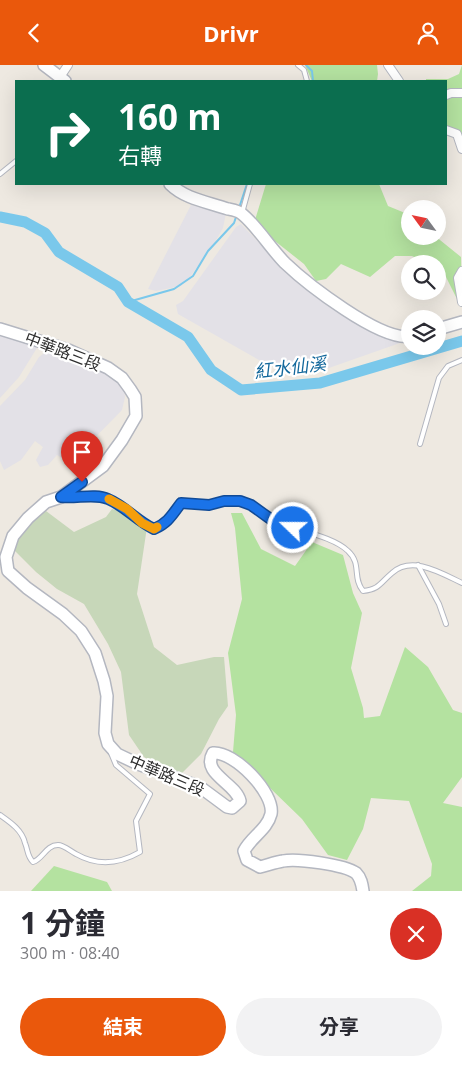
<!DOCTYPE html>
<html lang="zh-TW">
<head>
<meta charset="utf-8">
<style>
	body { margin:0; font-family:"Open Sans","Noto Sans TC",sans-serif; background:#f2f2f3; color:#2b2b33; height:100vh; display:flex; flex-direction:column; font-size:19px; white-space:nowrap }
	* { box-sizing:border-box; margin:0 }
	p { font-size:16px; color:#7c7c81 }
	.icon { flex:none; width:28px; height:28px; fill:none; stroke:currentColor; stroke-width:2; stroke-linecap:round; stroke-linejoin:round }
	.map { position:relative; height:826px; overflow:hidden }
	.drawer { display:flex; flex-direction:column; background:#fff; flex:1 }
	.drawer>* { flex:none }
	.top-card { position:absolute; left:15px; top:15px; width:432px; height:105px; border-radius:0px; box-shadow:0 5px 20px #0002; background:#0b6e4f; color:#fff; overflow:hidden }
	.needle { width:32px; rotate:303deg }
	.fabs { position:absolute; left:401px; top:135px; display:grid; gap:10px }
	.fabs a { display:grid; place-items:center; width:45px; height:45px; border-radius:50%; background:#fff; box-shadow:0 5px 20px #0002; font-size:25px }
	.pin { position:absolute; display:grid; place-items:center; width:42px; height:42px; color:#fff; margin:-51px -21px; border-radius:50% 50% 50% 0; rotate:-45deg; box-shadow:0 0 5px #0007 }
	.pin .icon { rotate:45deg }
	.me { position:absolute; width:55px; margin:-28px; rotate:292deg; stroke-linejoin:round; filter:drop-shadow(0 0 4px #0008) }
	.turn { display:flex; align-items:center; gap:18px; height:105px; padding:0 20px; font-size:22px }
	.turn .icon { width:65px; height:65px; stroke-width:2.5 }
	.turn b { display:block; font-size:35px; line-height:42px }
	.round { display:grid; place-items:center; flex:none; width:52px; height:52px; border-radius:26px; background:#f2f2f3 }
	.overview { display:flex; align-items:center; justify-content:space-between; height:85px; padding:0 20px }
	h1 { font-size:30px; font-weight:700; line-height:38px }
	.cta { display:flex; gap:10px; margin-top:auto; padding:10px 20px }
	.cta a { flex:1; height:58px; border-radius:30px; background:#ea580c; color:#fff; font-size:20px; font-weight:700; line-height:58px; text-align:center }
	.cta a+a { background:#f2f2f3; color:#2b2b33 }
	header { display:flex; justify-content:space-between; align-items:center; height:65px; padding:0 20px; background:#ea580c; color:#fff; font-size:22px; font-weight:700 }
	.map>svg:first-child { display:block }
	.industrial { fill:#e3e1e7 }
	.green { fill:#b4e2a0 }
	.cemetery { fill:#c7d7b9 }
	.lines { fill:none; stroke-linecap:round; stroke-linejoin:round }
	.stream { stroke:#7ac8eb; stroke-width:2 }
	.river { stroke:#7ac8eb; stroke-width:11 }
	.lane-casing { stroke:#b4b7c0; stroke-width:6 }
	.street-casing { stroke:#b4b7c0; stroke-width:10 }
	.secondary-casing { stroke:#b4b7c0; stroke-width:14 }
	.lane { stroke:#fff; stroke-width:4 }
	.street { stroke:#fff; stroke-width:8 }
	.secondary { stroke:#fff; stroke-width:11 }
	.route-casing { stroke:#114b97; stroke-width:12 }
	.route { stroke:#1a73e8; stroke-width:9 }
	.slow { stroke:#f59e0b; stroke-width:9 }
	.labels { text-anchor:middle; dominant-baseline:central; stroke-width:4.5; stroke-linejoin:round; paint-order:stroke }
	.street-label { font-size:16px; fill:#2e2e2e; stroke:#fff }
	.water-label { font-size:18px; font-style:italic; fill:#13689c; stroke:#fff }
</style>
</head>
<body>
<header><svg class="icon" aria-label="back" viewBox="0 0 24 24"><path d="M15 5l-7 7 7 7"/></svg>Drivr<svg class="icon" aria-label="person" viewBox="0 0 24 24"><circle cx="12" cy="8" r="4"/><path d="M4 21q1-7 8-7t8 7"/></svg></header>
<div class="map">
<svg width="462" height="826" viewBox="0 0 462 826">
	<rect width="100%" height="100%" fill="#eee9e1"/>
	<g class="industrial">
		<path d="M191,140L226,148L223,163L212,182L189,213L181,221L156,226L148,224Z"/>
		<path d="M241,159L283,203L326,237L367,264L400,278L326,304L307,306L288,305L259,295L178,249L176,240L183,236L236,162Z"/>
		<path d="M0,266L40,278L19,312L0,333Z"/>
		<path d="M47,286L104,302L113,307L124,324L125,332L122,345L70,398L57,390L48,400L40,402L36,395L43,382L35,376L21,395L4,405L0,396V341L25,315L39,292Z"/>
	</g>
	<g class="green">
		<path d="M305,0H377L378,9L377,16H312Z"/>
		<path d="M462,0V68L446,67V16H426V14H448L459,9Z"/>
		<path d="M266,119H379L388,141L410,150V171H435L461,192L462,239L458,236L442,204L438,202V199H429L412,191H395L370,212L341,199L326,214L316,216L304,199L261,165L255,155Z"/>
		<path d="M231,448H242L261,484L295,501L312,477L343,490L353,528L362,548L351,603L363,643L364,653L380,651L405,582L428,602L453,645L462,648V712L443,738L462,742V826H412L431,811L432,799L409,736L371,733L363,764L347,795L328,790L302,754L233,687L236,650L228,588L242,534L235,463Z"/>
		<path d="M54,801L107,817L112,826H31Z"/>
	</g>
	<path class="cemetery" d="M112,444L123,447L147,462L137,529L154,582L177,600L214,592H224L228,641L219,654L201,689L180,710L165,704L144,692L129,670L121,607L108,579L84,539L57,524L36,507L13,484C21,470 28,450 46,446L74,467L106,452Z"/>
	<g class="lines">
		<g class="stream">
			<path d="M306,0L312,6L313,16"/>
			<path d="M239,143L247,119"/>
			<path d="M128,237L174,224L193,211L208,186L234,158L237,149"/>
		</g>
		<path class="river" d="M0,152L25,157L45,168L59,187L118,222L128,237L188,272L211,305L241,325L320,318L462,276"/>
		<defs>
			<g id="lane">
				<path d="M298,0L304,5L307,16"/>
				<path d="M0,109L16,96"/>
				<path d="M242,148L250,119"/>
				<path d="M420,379L439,313L448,301L462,295"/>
				<path d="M66,432C79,434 92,431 105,433C123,436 137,456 154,463C168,458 172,449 181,438C190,437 199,440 208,440C220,440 228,434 241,437C254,440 262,451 274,456C294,465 333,471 348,486C362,499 352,512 363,526C380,524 380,518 392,508C412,490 441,508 462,518"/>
				<path d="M418,500L439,539L446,559"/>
				<path d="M0,750C10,757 22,765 25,778C28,785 27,791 33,797C43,794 46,780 58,780C64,780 70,786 76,789C97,801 119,799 140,787L136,756L150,729L116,700L111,688"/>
			</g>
			<g id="street">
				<path d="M388,0L399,16"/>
				<path d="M60,12L68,0"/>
				<path d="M446,30L451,28H462"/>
				<path d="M446,65L457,69L462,84"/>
				<path d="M462,206L458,213L462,237"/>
			</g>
			<g id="secondary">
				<path d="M44,0L65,16"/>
				<path d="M170,119C185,134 208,137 228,144C233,145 239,146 242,149C256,160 271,184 285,198C306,218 381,277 410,271"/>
				<path d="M0,264L68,285L108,303L122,313L130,324L135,332L136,351L122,375L103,401L61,432L46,437L28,453L13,471L6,492L8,506L27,523L63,549L81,566L95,588L104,616L107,631L105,668L108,679L117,689L138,699L200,722L227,742L232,743L240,736C236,718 201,709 213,688C234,686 275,728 271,749C267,765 251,772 244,786L247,795L260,802C268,800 276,797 283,796C297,793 345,800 356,808C361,813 362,819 363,826"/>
				<path d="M438,264L462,257"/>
			</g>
		</defs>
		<use href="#lane" class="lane-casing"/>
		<use href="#street" class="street-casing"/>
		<use href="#secondary" class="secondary-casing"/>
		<use href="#lane" class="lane"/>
		<use href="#street" class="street"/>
		<use href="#secondary" class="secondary"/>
	</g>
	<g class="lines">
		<defs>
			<path id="route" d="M82,417L61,432C76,434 95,428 108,434C125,441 137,456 154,464C168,458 172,450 181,438L209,440L224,436H240L251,440L272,455L293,463"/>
		</defs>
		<use href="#route" class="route-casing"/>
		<use href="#route" class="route"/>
		<path class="slow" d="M109,434L127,444L142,458L154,464L157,462"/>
	</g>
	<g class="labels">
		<g class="street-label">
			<text transform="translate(63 286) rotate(21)">中華路三段</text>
			<text transform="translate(167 710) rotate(23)">中華路三段</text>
		</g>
		<g class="water-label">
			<text transform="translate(290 302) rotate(-7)">紅水仙溪</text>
		</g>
	</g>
</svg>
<div class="fabs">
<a><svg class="needle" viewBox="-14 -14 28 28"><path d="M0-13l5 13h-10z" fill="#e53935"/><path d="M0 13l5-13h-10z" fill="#7c7c81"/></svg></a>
<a><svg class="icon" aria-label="search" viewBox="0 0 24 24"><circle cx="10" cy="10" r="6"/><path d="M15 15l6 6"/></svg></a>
<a><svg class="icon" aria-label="layers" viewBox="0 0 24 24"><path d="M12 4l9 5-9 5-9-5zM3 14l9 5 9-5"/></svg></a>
</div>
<div class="pin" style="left:82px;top:417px;background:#d93025"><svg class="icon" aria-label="arrive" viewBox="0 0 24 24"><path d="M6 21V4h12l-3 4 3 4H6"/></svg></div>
<svg class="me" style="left:293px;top:463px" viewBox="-20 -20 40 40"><circle r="17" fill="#1a73e8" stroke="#fff" stroke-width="3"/><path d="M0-11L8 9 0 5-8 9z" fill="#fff"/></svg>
<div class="top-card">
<div class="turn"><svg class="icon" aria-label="right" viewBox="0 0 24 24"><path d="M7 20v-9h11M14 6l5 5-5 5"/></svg><div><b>160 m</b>右轉</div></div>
</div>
</div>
<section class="drawer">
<div class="overview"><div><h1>1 分鐘</h1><p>300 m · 08:40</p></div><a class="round" style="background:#d93025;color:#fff"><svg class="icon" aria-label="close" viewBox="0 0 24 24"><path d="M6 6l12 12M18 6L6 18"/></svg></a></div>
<div class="cta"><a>結束</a><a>分享</a></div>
</section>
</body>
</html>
